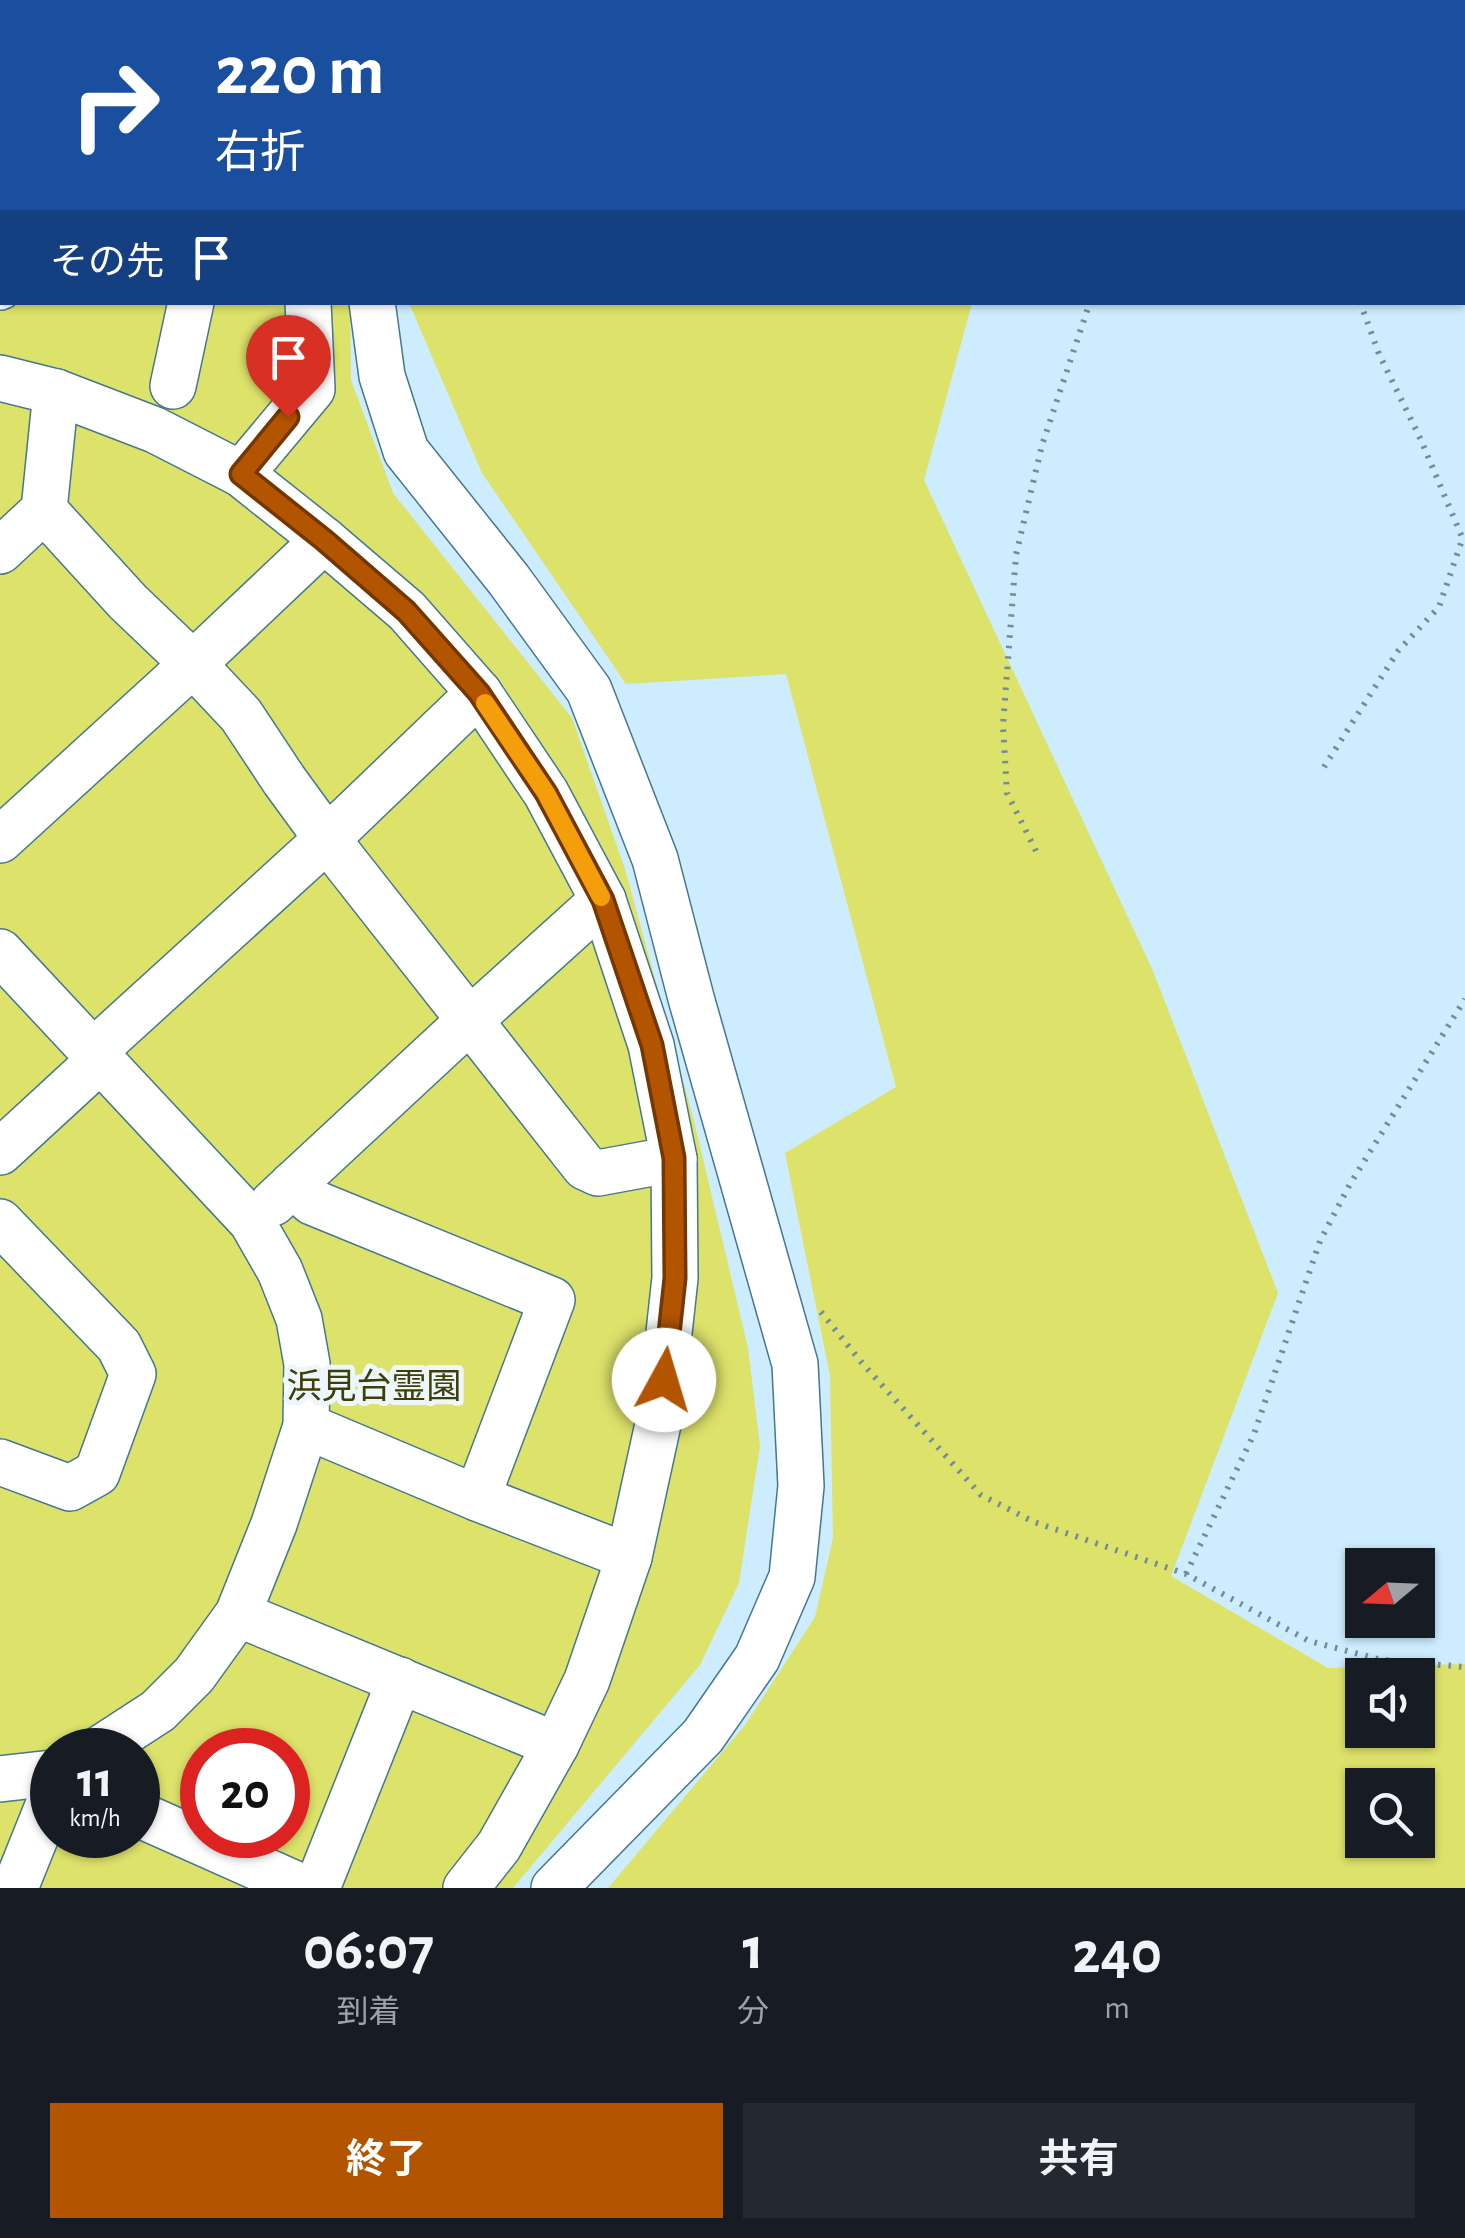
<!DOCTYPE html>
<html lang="ja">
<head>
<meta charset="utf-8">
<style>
	body { margin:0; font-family:"Alegreya Sans","Noto Sans JP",sans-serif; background:#242831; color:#f1f3f6; height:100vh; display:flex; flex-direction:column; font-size:38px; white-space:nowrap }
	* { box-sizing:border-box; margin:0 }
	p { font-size:32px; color:#9ea1a6 }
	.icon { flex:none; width:55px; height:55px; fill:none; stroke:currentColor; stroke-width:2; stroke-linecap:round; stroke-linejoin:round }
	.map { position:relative; height:1888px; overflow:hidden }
	.side { display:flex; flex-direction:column; background:#171b24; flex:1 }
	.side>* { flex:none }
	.hud { position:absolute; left:0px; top:0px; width:1465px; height:305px; box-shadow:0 2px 8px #0004; background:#1a4fa0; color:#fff; overflow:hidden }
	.needle { width:65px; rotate:251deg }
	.buttons { position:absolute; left:1345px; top:1548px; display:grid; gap:20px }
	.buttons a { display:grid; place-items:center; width:90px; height:90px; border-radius:0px; background:#171b24; box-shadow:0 2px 8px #0004; font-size:50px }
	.speed { position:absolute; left:30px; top:1728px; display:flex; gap:20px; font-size:50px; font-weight:700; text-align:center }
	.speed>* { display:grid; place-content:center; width:130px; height:130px; border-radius:50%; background:#171b24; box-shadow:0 2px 8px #0004; line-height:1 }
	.speed small { font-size:25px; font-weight:400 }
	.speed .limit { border:15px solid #d22; background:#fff; color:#111 }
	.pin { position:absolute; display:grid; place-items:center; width:85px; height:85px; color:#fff; margin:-102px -42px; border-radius:50% 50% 50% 0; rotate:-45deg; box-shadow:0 0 10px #0007 }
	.pin .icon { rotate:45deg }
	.me { position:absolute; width:110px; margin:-55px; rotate:6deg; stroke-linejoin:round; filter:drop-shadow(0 0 8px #0008) }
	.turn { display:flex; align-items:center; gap:35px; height:210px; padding:0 50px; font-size:45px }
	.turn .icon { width:130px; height:130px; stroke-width:2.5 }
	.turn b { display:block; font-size:70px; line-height:85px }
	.then { display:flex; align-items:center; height:95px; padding:0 50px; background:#0003; gap:20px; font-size:38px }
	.eta { display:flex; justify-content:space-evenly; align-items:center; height:170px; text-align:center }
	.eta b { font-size:60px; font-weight:700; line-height:70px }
	.button { display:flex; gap:20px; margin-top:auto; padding:20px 50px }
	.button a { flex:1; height:115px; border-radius:0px; background:#b25400; color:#fff; font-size:40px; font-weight:700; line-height:115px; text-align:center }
	.button a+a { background:#242831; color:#f1f3f6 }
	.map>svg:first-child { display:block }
	.green { fill:#dde26b; fill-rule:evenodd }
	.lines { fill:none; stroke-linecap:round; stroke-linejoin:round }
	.minor-casing { stroke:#45778f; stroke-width:48 }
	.path { stroke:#728c9a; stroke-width:6; stroke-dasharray:2.5 8; stroke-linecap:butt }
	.minor { stroke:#fff; stroke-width:45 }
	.route-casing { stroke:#743700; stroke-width:25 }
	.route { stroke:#b25400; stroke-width:18 }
	.slow { stroke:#f59e0b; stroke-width:18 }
	.labels { text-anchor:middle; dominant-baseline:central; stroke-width:10; stroke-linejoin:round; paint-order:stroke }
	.park-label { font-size:35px; fill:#3e3f07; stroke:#ecf6fb }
</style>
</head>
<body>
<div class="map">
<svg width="1465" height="1888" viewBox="0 0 1465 1888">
	<rect width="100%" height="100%" fill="#cdecfd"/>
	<g class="green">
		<path d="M0,0H347V2H2V302L350,303L351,380L393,493L572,718L625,869L694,1121L748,1348L760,1446L739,1583L700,1665L513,1888H0ZM52,1750H138V1835H52ZM202,1750H288V1835H202Z"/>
		<path d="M405,0H1053L1052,2H405Z"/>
		<path d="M409,303H972L924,480L1153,971L1278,1293L1171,1576L1328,1668L1465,1664V1888H608L745,1725L815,1617L833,1538L830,1376L785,1153L896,1087L786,674L626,684L482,473ZM1362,1675H1418V1730H1362ZM1362,1785H1418V1840H1362Z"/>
	</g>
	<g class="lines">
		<defs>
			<g id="minor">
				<path d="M358,0V2"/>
				<path d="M0,157H2"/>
				<path d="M0,287L2,275"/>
				<path d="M372,302L382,376L406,451L509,580L589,690L655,859L691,998L795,1364L801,1486L792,1577L757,1658L703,1736L554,1888"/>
				<path d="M0,378L56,392L155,430L241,474L324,540L407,611L479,693L546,793L603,900L651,1045L674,1159L675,1278L660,1415L629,1557L587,1680L556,1745L499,1846L466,1888"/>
				<path d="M173,386L191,302"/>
				<path d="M56,392L44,510L128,602L193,664L241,715L284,780L327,839L585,1167L598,1173L674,1159"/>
				<path d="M241,474L312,389L308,302"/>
				<path d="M0,551L44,510"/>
				<path d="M0,840L193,664L324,540"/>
				<path d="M0,952L252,1222L280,1271L299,1319L307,1364L306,1426L274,1524L238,1614L194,1675L158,1711L98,1750"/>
				<path d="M93,1052L327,839L479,693"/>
				<path d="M0,1152L100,1060"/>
				<path d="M293,1184L312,1202L552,1300L477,1498"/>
				<path d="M273,1203L469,1021L603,900"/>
				<path d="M0,1222L119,1346L133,1374L97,1473L70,1488L0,1462"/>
				<path d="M306,1426L477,1498L629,1557"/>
				<path d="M238,1614L556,1745"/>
				<path d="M0,1779L52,1773"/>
				<path d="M138,1814L304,1888"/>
				<path d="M15,1888L50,1801L52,1786"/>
				<path d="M317,1888L400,1680"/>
			</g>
		</defs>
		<use href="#minor" class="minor-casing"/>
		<g class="path">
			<path d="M1252,0L1253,2"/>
			<path d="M1236,2V0"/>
			<path d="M1462,133L1465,132"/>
			<path d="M1360,302L1379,354L1421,440L1464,542"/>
			<path d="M1324,767L1398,651L1439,607L1462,540"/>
			<path d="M1036,851L1007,793L1003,725L1016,555L1042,445L1090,302"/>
			<path d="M821,1312L862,1363L981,1495L1034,1522L1186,1574L1309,1641L1382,1660L1465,1667"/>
			<path d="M1186,1574L1254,1434L1320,1241L1350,1184L1465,999"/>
		</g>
		<use href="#minor" class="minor"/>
	</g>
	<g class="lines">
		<defs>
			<path id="route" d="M288,417L241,474L324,540L406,611L479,693L546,793L603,900L652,1045L674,1158L675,1278L664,1380"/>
		</defs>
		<use href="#route" class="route-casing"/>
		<use href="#route" class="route"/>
		<path class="slow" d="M485,703L546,793L601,897"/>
	</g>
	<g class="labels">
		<g class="park-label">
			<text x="374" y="1387">浜見台霊園</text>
		</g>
	</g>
</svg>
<div class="buttons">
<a><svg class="needle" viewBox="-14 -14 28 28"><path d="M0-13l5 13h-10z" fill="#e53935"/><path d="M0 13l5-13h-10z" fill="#9ea1a6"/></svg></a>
<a><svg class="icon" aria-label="sound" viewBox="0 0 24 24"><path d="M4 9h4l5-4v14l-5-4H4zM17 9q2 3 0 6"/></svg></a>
<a><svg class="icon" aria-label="search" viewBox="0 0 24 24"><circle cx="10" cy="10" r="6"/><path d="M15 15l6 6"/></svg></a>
</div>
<div class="speed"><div>11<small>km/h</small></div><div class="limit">20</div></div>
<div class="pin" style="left:288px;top:417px;background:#d93025"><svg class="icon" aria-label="arrive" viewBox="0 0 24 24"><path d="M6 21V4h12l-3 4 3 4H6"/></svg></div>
<svg class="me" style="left:664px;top:1380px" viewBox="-20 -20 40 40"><circle r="19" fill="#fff"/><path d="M0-13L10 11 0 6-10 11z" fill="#b25400"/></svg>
<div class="hud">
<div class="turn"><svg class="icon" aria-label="right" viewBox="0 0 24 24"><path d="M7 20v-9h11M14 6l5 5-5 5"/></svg><div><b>220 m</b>右折</div></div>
<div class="then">その先<svg class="icon" aria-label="arrive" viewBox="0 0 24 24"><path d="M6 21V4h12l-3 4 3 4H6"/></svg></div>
</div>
</div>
<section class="side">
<div class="eta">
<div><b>06:07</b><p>到着</p></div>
<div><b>1</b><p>分</p></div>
<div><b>240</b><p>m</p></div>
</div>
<div class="button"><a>終了</a><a>共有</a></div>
</section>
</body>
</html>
